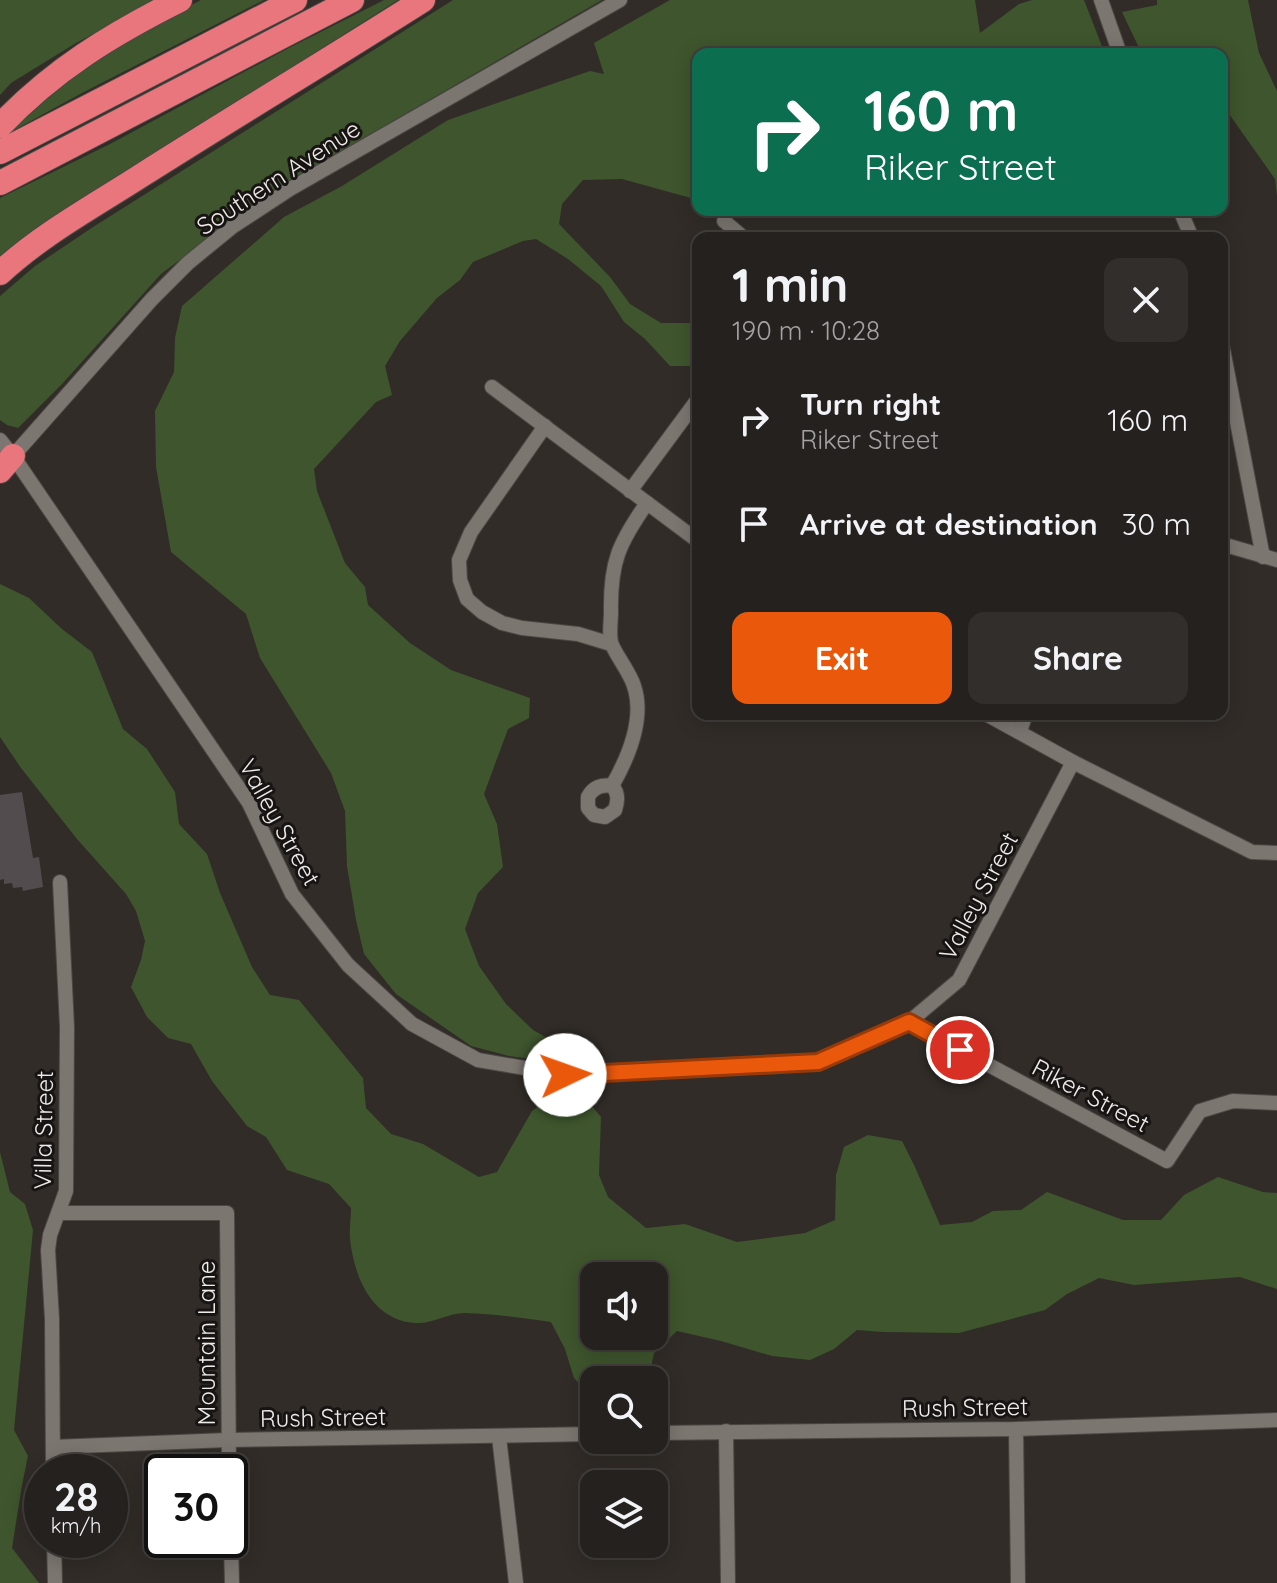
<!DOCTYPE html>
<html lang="en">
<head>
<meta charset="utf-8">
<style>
	body { margin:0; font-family:Quicksand,sans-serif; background:#312e2b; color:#f1f3f6; height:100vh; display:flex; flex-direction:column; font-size:30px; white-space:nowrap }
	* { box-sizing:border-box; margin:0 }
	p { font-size:26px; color:#a3a3a4 }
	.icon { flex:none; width:44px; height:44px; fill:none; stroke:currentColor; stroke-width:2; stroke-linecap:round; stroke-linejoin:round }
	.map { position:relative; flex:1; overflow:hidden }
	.panel { position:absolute; left:692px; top:232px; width:536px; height:488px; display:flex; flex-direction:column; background:#25211e; border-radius:16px; box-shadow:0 4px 20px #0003,0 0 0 2px #423e3c }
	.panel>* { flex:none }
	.top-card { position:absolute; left:692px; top:48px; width:536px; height:168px; border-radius:16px; box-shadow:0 4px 20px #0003,0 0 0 2px #423e3c; background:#0b6e4f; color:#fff; overflow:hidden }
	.buttons { position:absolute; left:580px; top:1262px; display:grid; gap:16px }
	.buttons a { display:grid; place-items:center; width:88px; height:88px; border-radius:16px; background:#25211e; box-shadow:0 4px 20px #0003,0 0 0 2px #423e3c; font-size:40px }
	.speed { position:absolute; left:24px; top:1454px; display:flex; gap:16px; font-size:40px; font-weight:700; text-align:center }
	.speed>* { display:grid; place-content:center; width:104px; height:104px; border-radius:50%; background:#25211e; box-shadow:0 4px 20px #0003,0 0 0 2px #423e3c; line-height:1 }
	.speed small { font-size:20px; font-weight:400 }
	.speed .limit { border:4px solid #111; border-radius:12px; background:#fff; color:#111 }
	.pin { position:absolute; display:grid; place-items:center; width:68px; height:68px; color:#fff; margin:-34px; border:4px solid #fff; border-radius:50%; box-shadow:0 2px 8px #0007 }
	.me { position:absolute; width:88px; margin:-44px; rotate:87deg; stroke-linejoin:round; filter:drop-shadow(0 0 6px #0008) }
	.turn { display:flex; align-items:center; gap:28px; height:168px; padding:0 40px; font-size:36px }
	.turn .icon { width:104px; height:104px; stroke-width:2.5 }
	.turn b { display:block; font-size:56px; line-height:68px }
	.round { display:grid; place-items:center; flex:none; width:84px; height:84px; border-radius:16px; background:#312e2b }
	.headline { display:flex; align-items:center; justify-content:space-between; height:136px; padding:0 40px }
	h1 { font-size:48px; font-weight:700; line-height:60px }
	.button { display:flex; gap:16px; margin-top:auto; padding:16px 40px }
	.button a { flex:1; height:92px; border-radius:16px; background:#ea580c; color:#fff; font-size:32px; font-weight:700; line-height:92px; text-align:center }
	.button a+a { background:#312e2b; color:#f1f3f6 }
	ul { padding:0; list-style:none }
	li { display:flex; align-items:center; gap:24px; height:104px; padding:0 40px }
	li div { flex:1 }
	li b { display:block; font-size:30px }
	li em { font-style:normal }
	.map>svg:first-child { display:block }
	.green { fill:#3e552d; fill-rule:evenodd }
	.building { fill:#534c4e }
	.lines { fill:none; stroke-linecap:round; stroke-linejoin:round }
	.street-casing { stroke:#4b4844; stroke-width:16 }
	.highway-casing { stroke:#4b4844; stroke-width:26 }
	.street { stroke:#7c7671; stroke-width:14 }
	.highway { stroke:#e8767c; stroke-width:24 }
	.route-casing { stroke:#983908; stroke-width:20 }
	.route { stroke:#ea580c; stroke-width:14 }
	.labels { text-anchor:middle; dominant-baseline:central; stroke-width:6; stroke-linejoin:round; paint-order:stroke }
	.street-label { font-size:24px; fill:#eeebe8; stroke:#171413 }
</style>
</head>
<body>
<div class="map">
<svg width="1277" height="1583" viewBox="0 0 1277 1583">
	<rect width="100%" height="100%" fill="#312c28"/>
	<g class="green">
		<path d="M0,0H158L76,43L11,83L0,95Z"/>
		<path d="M201,0H264L82,93L7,134C15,125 23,114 33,106C83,63 143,30 201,0Z"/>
		<path d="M384,0H398L66,210L21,240L0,258V198L110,144L285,50Z"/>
		<path d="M453,0H602L270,192L161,274L62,384L18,428L7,425L0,420V296L35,266L93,227Z"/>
		<path d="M670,0H975L980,33L1019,4L1032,0H1084L1105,54H698V200L622,179L583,180L562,204L559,224L610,277L630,304L661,323H698V366H670L645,339L624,322L601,286L568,259L536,239L523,241L473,262L460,280L437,298L400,341L385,366L392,395L376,402L314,469L317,491L345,563L365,587L368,605L410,643L451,670L530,698L529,718L508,729L484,794L497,824L503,867L478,893L465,929L479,966L506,1004L533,1030L564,1047L571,1055L546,1061L509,1056L471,1046L396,994L364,954L356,920L347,866L345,811L331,773L260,658L246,614L171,552L156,467L155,411L174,372L175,338L182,306L284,217L342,186L448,120L590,71L604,74L594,43Z"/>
		<path d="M1157,0H1248L1259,53L1277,91V196L1275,179L1222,104V54H1142L1122,12L1157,5Z"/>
		<path d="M0,584L29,598L62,629L92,652L123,729L147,749L175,792L179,824L207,854L220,893L252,967L270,995L299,1000L363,1078L366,1108L391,1134L423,1144L479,1177L497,1172L532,1111L555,1095L585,1098L601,1117L599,1175L608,1197L646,1228L685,1224L737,1242L805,1233L835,1220L836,1175L844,1147L868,1135L902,1141L915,1167L940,1225L972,1222L993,1211L1021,1210L1047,1192L1123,1220H1161L1184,1195L1218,1177L1263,1192L1277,1193V1289L1240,1277L1134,1285L1099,1278L1067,1294L1045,1310L959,1333L883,1332L857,1330L834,1349L810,1360L772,1356L721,1341L677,1331L654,1353L648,1380H594V1400L574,1378L565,1349L551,1322C523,1318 494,1314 465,1313C448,1313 432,1324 416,1323C372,1321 354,1277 350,1239C349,1229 351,1218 351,1208L329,1184L287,1170L266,1137L247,1126L212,1081L191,1044L168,1038L147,1017L131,987L141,960L145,941L136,911L126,894L77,839L21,768L0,737ZM594,1276H654V1336H594Z"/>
		<path d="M0,1152L10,1192L25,1204L33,1230L14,1430L28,1456L22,1485L12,1548L39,1583H0Z"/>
	</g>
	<path class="building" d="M22,792L33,858L39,857L43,887L23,891L22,887L13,888L12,883L4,884V879L0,880V795Z"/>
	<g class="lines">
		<defs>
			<g id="street">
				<path d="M1101,0L1120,54"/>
				<path d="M1180,210L1192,238"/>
				<path d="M724,221L744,238"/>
				<path d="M1222,344L1263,557"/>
				<path d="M492,387L698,541"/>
				<path d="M545,426L471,532L459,560L460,580L467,599L482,612L502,623L522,628L578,634L611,644"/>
				<path d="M0,440L13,456L249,803L292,894L348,965L412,1024L478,1060L565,1075L818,1062L909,1022L959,980L1073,762"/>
				<path d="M13,456L152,299L188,263L232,227L290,189L620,0"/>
				<path d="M630,491L698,399"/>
				<path d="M1222,544L1277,560"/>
				<path d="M986,714L1073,762L1252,852L1277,853"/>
				<path d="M1020,731L1026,714"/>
				<path d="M612,786C619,793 618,801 615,810L605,817L594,815L588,808V797C593,787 602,784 612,786C628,758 645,719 634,686C630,672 614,653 611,642C609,633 611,621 611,612C610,562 619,543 647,503"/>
				<path d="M909,1022L1167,1161L1200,1111L1233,1101L1277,1103"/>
				<path d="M59,1213H227L229,1472"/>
				<path d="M1016,1429L1018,1583"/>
				<path d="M726,1431L728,1583"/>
				<path d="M654,1433L1016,1429L1277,1420"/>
				<path d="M499,1437L516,1583"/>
				<path d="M53,1447L228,1440L594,1434"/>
				<path d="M53,1472L52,1319L48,1250L50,1235L66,1191L67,1027L60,882"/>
				<path d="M230,1504L232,1583"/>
				<path d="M54,1540L55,1583"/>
			</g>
			<g id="highway">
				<path d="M0,126C53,70 112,34 180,0"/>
				<path d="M0,152L295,0"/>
				<path d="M0,183L352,0"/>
				<path d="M0,273C42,234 94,206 142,175C235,116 330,59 423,0"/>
				<path d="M0,471L13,456"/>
			</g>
		</defs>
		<use href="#street" class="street-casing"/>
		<use href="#highway" class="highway-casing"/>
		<use href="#street" class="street"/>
		<use href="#highway" class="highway"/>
	</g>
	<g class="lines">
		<defs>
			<path id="route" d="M565,1075L818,1062L909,1022L960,1050"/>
		</defs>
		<use href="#route" class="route-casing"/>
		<use href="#route" class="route"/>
	</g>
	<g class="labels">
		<g class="street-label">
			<text transform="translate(278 177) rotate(-33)">Southern Avenue</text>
			<text transform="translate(280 822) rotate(61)">Valley Street</text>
			<text transform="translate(978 896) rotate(-62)">Valley Street</text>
			<text transform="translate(1091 1095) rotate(28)">Riker Street</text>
			<text transform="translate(43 1130) rotate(-89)">Villa Street</text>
			<text transform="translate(206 1343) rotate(-90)">Mountain Lane</text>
			<text transform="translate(965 1407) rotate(-1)">Rush Street</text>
			<text transform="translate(323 1417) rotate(-1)">Rush Street</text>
		</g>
	</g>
</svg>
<div class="buttons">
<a><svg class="icon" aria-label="sound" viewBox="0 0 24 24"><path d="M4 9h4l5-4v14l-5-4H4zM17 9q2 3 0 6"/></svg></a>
<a><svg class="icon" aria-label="search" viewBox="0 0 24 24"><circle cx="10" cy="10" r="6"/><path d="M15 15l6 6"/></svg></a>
<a><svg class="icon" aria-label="layers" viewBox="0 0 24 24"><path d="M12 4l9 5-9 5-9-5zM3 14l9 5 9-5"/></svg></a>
</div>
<div class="speed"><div>28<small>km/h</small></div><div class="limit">30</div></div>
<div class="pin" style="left:960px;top:1050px;background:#d93025"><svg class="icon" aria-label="arrive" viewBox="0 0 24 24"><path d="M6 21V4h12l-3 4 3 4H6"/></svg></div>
<svg class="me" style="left:565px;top:1075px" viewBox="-20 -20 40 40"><circle r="19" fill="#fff"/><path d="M0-13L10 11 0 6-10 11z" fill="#ea580c"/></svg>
<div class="top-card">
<div class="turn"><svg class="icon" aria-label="right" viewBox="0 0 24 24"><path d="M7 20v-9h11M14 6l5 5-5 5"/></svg><div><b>160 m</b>Riker Street</div></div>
</div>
<section class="panel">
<div class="headline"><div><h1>1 min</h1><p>190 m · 10:28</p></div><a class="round"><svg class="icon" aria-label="close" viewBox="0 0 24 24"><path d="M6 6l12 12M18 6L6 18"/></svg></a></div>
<ul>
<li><svg class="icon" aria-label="right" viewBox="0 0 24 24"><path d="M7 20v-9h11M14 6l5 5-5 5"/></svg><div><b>Turn right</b><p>Riker Street</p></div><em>160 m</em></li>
<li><svg class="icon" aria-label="arrive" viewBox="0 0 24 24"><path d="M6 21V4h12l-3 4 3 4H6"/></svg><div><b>Arrive at destination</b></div><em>30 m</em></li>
</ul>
<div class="button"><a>Exit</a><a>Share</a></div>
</section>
</div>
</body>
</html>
